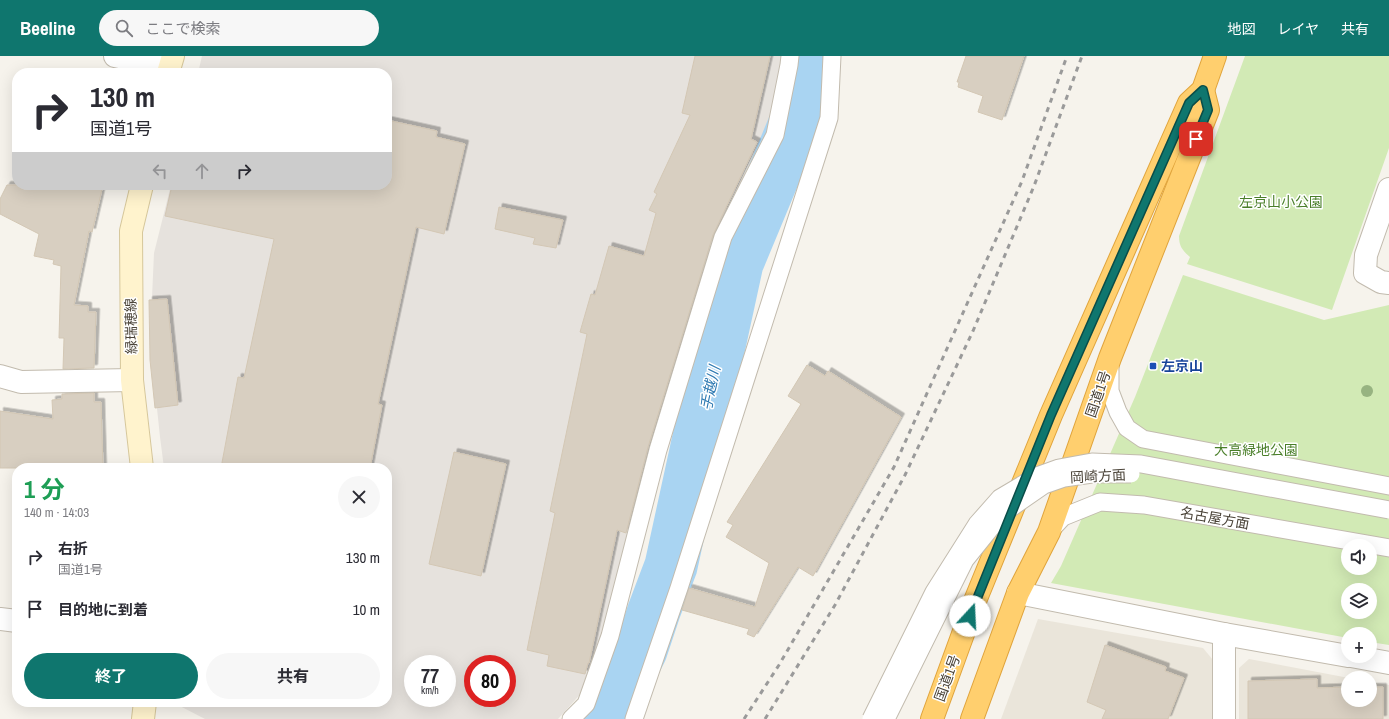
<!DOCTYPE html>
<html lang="ja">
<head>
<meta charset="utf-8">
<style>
	body { margin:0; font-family:"Archivo Narrow","Noto Sans JP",sans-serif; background:#f7f7f7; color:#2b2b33; height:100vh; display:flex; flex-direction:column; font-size:15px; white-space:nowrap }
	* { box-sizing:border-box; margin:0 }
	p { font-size:13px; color:#7c7c81 }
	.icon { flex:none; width:22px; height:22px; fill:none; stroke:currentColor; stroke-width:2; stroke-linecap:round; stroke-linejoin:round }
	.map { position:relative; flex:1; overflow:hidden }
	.sheet { position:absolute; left:12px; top:407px; width:380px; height:244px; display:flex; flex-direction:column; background:#fff; border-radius:16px; box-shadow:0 4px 16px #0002 }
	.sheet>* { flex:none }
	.top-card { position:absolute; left:12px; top:12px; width:380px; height:122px; border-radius:16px; box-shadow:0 4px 16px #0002; background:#fff; color:#2b2b33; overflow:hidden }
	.tools { position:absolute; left:1341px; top:483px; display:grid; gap:8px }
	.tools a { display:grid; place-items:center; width:36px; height:36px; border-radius:50%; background:#fff; box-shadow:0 4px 16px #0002; font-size:20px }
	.speed { position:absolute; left:404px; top:599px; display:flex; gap:8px; font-size:20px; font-weight:700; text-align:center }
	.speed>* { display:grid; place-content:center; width:52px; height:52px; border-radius:50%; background:#fff; box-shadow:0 4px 16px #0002; line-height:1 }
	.speed small { font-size:10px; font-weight:400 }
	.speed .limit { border:6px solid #d22; background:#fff; color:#111 }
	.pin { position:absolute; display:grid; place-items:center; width:34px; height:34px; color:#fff; margin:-17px; border-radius:8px; box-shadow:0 2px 6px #0006 }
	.me { position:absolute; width:44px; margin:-22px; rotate:20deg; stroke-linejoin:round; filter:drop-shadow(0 0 3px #0008) }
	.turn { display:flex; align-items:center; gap:14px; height:84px; padding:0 12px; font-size:18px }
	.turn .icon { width:52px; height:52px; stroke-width:2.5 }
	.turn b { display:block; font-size:28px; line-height:34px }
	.lanes { display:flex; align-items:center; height:38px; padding:0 12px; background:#0003; justify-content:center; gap:20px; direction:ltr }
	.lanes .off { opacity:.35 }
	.round { display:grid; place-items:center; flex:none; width:42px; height:42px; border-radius:21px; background:#f7f7f7 }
	.headline { display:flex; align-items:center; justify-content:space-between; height:68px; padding:0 12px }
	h1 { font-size:24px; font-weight:700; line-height:30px; color:#1e9e55 }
	.primary-button { display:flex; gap:8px; margin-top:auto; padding:8px 12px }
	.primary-button a { flex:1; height:46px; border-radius:24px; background:#0f766e; color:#fff; font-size:16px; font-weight:700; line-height:46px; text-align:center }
	.primary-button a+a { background:#f7f7f7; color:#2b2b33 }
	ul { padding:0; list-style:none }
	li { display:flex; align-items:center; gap:12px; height:52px; padding:0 12px }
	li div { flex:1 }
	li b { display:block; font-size:15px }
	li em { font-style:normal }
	header { display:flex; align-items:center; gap:24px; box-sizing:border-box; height:56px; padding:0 20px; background:#0f766e; color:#fff }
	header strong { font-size:19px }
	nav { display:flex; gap:22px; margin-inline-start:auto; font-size:14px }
	.search { width:280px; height:36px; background:#f7f7f7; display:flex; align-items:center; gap:10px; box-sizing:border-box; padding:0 14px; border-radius:22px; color:#7c7c81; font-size:15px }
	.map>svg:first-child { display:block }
	.residential { fill:#eae5da }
	.industrial { fill:#e6e2dd; fill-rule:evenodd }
	.green { fill:#d2eab5; fill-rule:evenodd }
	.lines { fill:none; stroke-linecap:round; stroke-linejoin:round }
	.river { stroke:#a9d4f2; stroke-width:53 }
	.building { fill:#d8cfc1; stroke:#d3c7b4; filter:url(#shadow) }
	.lane-casing { stroke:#c2bbae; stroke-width:19 }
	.street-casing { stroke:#c2bbae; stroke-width:24 }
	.secondary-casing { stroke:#d6c79b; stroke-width:24 }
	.highway-casing { stroke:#e0a43c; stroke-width:24 }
	.lane { stroke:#fff; stroke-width:17 }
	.street { stroke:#fff; stroke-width:22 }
	.secondary { stroke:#fff3cd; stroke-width:22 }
	.highway { stroke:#ffcf6e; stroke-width:22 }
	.rail { stroke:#9a9a9a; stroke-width:3; stroke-dasharray:5 5; stroke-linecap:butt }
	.lane-bridge-casing { stroke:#c2bbae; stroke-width:19; stroke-linecap:butt }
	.lane-bridge { stroke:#fff; stroke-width:17 }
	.tree { fill:#97b381 }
	.route-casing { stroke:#0a4d48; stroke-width:10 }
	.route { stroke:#0f766e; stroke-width:7 }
	.transit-dot { fill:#1a4fb4; stroke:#fff; stroke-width:1.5 }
	.labels { text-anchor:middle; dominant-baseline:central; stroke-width:3; stroke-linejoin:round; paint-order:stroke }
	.park-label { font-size:14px; fill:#4a7f2a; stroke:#fff }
	.street-label { font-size:14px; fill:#4b4439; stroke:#fff }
	.transit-label { font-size:14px; font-weight:bold; fill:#164399; stroke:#fff; text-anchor:start }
	.water-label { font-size:15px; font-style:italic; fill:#2e7ab2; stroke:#fff }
</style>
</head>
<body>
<header>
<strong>Beeline</strong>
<div class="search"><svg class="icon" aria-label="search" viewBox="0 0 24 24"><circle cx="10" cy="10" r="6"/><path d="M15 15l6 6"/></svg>ここで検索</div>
<nav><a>地図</a><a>レイヤ</a><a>共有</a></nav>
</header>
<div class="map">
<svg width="1389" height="663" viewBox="0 0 1389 663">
	<defs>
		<filter id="shadow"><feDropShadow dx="3.5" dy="-3.5" stdDeviation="0" flood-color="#0004"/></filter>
	</defs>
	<rect width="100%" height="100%" fill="#f6f3ec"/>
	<g class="residential">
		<path d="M1038,563L1203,592L1213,604L1212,663H1001Z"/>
		<path d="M1249,603L1349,622H1348V644H1370V626L1389,629V663H1239V612Z"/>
	</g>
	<path class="industrial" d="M202,0H781L779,30L766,71L711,186L595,612L584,634L558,663H205L174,647V646H387V412H164L160,381L150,286L154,197L171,129H387V17H198ZM413,608H447V642H413ZM473,608H507V642H473Z"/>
	<g class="green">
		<path d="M1245,0H1389V92L1332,254L1187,208L1190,201C1182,194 1179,190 1179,180Z"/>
		<path d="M1183,219L1324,264L1389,249V589L1370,586V578H1348V582L1051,527L1061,510L1135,341ZM1348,490H1370V512H1348ZM1348,534H1370V556H1348Z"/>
	</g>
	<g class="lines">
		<path class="river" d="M606,663L641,594L654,555L671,510L737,207L804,46L810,0"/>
	</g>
	<g class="building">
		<path d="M695,0H770L751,83L757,86L713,179L648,391L626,477L617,474L589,607H588L585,618L547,610L549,599L527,594L555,457L550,455L587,278L580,276L591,238L595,239L609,190L644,200L656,157L649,154L657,138L654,136L690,59L682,57Z"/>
		<path d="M966,0H1024L1002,64L978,56L983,40L958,31L959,26H957Z"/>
		<path d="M387,64L437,75L436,81L465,88L444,178L416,171L378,348L382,349L370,412H221L238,321L244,322L274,183L165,160L172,129H387Z"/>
		<path d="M7,129H103L92,176L89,175L74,249L88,250V256H96L94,312L63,313L64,282H59L61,210L53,208L54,204L34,200L39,178L0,158V143Z"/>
		<path d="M499,151L563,164L556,192L533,188L535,182L495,173Z"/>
		<path d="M167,243L178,349L155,352L150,304L149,244Z"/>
		<path d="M807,309L825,320L828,315L901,361L813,520L798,511L754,581L747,578L749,573L682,554L689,532L755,551L769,507L726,481L733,469L727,466L801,348L788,340Z"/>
		<path d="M94,337V346H101L103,412H0V355L53,363L52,344L62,343V338Z"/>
		<path d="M454,396L506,408L481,520L429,508Z"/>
		<path d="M1105,589L1166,611L1165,615L1184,622L1168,663H1102L1106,654L1087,646Z"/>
		<path d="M1317,623V632L1348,631V644H1370V631H1383V663H1248V625Z"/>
	</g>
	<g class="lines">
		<defs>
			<g id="lane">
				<path d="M1110,312V335L1118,356L1127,372L1143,383L1389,430"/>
				<path d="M1050,475L1063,461L1100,446L1144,449L1389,492"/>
				<path d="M571,663L586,648L610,580L658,394L723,181L775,79L789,9L790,0"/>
				<path d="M634,663L679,532L829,62L832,0"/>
			</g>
			<g id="street">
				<path d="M115,0L170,12"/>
				<path d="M1389,133L1366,199L1365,217L1381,226L1389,227"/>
				<path d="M0,320L21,326L132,324"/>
				<path d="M1018,537L1224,578L1348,600"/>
				<path d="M0,563L17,565"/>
				<path d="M1351,600L1389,607"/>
				<path d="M1224,663V578"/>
			</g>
			<g id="secondary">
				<path d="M168,17L173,0"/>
				<path d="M142,129L131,175L132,324L142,412"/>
				<path d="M143,663L145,646"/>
			</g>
			<g id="highway">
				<path d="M932,663L975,545L1051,359L1189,47L1203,34L1215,0"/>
				<path d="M972,663L1018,537L1049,476L1110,302L1208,54L1203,34"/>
			</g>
		</defs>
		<use href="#lane" class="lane-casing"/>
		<use href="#street" class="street-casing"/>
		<use href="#secondary" class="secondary-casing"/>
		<use href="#highway" class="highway-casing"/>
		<use href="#lane" class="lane"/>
		<use href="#street" class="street"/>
		<use href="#secondary" class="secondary"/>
		<use href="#highway" class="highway"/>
		<g class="rail">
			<path d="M744,663L779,609L894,411L1022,125L1067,0"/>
			<path d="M765,663L835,549L905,419L973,275L1034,130L1082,0"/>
		</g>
		<defs>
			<g id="lane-bridge">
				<path d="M871,663L934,536L977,468L1000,442L1037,420L1059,412L1092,406L1141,408L1389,454"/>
				<path d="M886,663L965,504L1002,458L1044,429L1064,422L1092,418H1131"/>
			</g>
		</defs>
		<use href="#lane-bridge" class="lane-bridge-casing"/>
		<use href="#lane-bridge" class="lane-bridge"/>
	</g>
	<circle class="tree" cx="1367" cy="335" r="6"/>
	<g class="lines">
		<defs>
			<path id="route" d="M970,560L1051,359L1189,47L1203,34L1208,54L1196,83"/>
		</defs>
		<use href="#route" class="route-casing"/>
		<use href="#route" class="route"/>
	</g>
	<rect class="transit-dot" x="1149" y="306" width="8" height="8" rx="2"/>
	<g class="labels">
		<g class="park-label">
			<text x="1281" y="146">左京山小公園</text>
			<text x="1256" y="394">大高緑地公園</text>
		</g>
		<g class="street-label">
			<text transform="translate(131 270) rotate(-91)">緑瑞穂線</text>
			<text transform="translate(1098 338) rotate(-71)">国道1号</text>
			<text transform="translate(1098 420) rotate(-3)">岡崎方面</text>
			<text transform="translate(1215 462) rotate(10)">名古屋方面</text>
			<text transform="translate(947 622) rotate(-70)">国道1号</text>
		</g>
		<g class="transit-label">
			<text x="1161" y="310">左京山</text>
		</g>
		<g class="water-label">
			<text transform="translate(710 332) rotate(-78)">手越川</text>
		</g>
	</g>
</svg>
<div class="tools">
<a><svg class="icon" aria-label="sound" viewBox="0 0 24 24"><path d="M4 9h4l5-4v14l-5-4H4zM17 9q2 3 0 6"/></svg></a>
<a><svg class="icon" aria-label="layers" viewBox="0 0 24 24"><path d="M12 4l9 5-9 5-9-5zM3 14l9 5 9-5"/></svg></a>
<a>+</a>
<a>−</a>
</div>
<div class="speed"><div>77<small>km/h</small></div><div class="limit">80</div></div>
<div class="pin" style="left:1196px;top:83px;background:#d93025"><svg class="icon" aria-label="arrive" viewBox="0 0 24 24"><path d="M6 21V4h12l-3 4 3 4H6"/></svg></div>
<svg class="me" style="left:970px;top:560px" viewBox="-20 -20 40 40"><circle r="19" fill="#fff"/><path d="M0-13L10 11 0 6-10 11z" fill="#0f766e"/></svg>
<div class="top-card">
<div class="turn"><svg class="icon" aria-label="right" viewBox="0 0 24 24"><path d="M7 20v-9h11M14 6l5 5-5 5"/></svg><div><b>130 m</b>国道1号</div></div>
<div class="lanes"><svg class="icon off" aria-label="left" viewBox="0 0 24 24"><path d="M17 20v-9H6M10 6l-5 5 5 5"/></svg><svg class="icon off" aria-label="ahead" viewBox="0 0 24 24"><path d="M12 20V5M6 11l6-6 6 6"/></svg><svg class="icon" aria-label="right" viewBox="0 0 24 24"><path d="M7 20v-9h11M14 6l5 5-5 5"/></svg></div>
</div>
<section class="sheet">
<div class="headline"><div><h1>1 分</h1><p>140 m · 14:03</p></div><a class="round"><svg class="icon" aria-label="close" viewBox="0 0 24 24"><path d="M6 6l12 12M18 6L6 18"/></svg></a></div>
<ul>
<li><svg class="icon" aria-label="right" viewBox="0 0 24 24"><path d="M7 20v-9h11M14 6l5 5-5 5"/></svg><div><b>右折</b><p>国道1号</p></div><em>130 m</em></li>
<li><svg class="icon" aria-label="arrive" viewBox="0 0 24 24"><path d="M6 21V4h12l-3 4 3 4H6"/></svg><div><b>目的地に到着</b></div><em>10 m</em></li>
</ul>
<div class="primary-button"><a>終了</a><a>共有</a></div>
</section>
</div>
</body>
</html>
